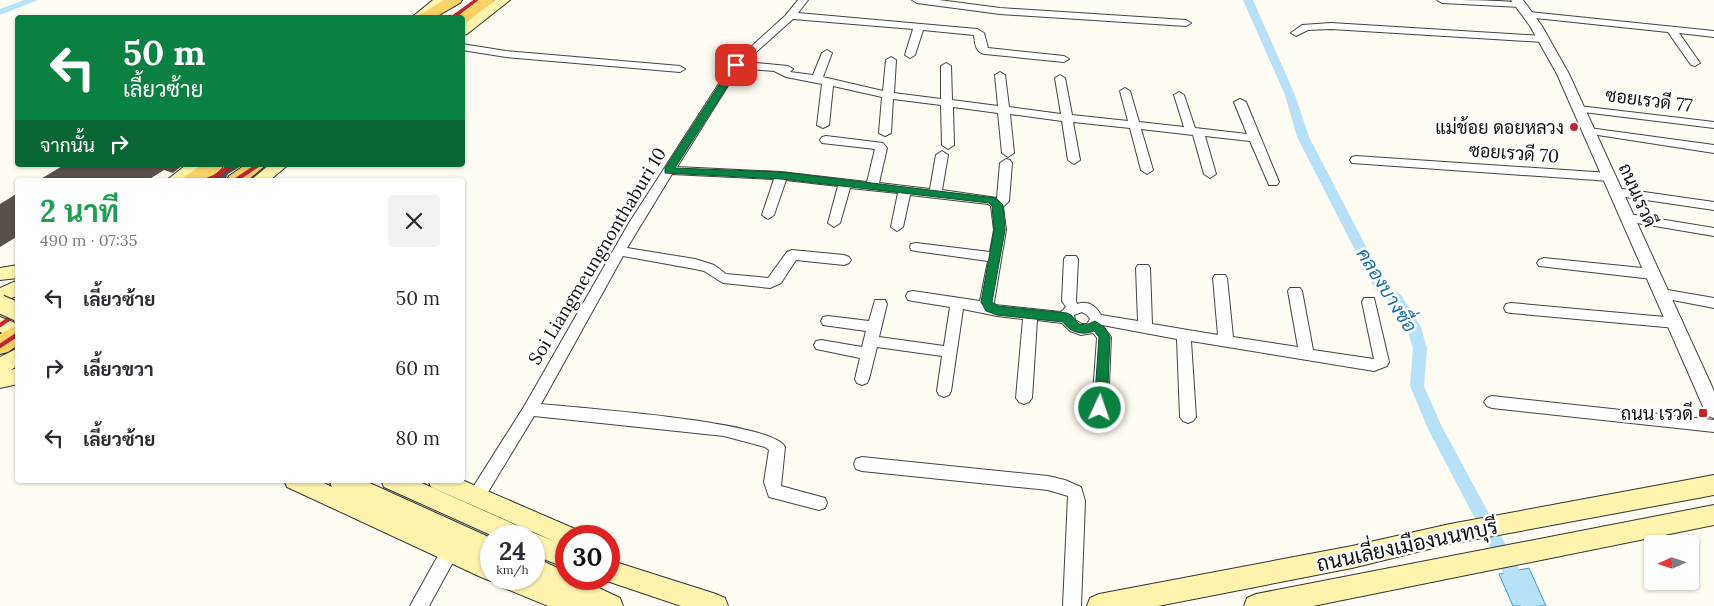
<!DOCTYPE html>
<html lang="th">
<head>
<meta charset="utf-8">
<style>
	body { margin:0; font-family:Lora,Sarabun,serif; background:#f2f2f3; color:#2b2b33; height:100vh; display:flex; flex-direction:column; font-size:19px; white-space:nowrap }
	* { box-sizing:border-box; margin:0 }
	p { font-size:16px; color:#7c7c81 }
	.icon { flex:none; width:28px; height:28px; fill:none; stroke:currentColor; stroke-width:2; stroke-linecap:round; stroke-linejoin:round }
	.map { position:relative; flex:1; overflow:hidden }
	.drawer { position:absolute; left:15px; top:178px; width:450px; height:305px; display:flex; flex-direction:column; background:#fff; border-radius:5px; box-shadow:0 1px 4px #0004 }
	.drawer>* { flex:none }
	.banner { position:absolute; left:15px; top:15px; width:450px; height:152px; border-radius:5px; box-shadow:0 1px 4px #0004; background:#0b8043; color:#fff; overflow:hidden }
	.needle { width:32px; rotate:267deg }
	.tools { position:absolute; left:1644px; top:535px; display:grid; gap:10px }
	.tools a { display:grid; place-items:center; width:55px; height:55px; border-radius:5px; background:#fff; box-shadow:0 1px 4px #0004; font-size:25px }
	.speed { position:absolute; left:480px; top:525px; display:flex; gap:10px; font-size:25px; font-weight:700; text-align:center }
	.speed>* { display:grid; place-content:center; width:65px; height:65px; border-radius:50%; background:#fff; box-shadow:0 1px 4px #0004; line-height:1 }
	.speed small { font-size:12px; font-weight:400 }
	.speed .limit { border:8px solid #d22; background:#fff; color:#111 }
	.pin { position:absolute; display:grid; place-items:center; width:42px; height:42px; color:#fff; margin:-21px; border-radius:10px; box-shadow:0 2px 8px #0006 }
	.me { position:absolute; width:55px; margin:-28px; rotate:3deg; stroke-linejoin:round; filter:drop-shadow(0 0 4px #0008) }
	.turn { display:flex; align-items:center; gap:18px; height:105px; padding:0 25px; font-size:22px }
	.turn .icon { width:65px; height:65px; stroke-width:2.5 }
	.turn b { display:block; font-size:35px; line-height:42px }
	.then { display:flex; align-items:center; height:48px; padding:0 25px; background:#0003; gap:10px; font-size:19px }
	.round { display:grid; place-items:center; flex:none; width:52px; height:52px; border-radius:5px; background:#f2f2f3 }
	.summary { display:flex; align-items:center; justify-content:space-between; height:85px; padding:0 25px }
	h1 { font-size:30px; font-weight:700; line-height:38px; color:#1e9e55 }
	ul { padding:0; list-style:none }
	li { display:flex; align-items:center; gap:15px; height:70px; padding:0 25px }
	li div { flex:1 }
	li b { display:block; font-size:19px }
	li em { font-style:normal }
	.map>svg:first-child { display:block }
	.water { fill:#b6e1f8; stroke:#3b9ad0 }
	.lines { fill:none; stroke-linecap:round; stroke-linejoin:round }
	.canal { fill:#b6e1f8; fill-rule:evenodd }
	.building { fill:#59504c }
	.minor-casing { stroke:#434343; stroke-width:2 }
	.tertiary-casing { stroke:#434343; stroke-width:2 }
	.secondary-casing { stroke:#323232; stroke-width:2 }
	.primary-casing { stroke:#212121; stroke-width:2 }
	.minor { fill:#fff; fill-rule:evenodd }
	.tertiary { fill:#fff; fill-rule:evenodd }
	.secondary { fill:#fff3ae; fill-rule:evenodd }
	.primary { fill:#fbd267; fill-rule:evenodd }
	.rail-far1 { stroke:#c42431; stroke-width:3 }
	.rail { stroke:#c42431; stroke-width:4 }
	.secondary-bridge-casing { stroke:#323232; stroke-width:20; stroke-linecap:butt }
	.secondary-bridge { stroke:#fff3ae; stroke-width:18 }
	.route { fill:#0b8043; stroke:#07532c }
	.poi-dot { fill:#c42431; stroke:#fff; stroke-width:2 }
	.labels { text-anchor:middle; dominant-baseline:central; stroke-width:5; stroke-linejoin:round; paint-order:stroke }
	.street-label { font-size:18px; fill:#101010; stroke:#fff }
	.poi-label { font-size:18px; fill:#101010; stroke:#fff; text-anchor:end }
	.water-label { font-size:19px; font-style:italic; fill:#156ca6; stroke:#fff }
	.near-street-label { font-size:21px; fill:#101010; stroke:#fff }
</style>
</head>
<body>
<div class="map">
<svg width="1714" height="606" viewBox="0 0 1714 606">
	<rect width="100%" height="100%" fill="#fffcf3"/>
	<path class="water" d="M1529,568L1546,606H1513L1499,574Z"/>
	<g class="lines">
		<g class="canal">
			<path d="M24,0H38L0,15V9Z"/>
			<path d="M1243,0H1253L1295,95L1309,137L1385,283L1401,295L1421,327L1427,349L1424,386L1441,425L1539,606H1521L1429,431L1410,386L1413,349L1407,328L1391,303L1375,289L1297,137L1285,95Z"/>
		</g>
	</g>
	<g class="building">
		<path d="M64,165H183L173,173L164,170L148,180H39Z"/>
		<path d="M226,165L241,166L228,174L225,180H206L217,175Z"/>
		<path d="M18,193V236L0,247V204Z"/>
	</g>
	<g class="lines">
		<defs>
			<g id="minor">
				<path d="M798,0H808L798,13L977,29L984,33L988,48L1064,56L1069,59L1064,62L985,54C975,52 975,43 974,35L923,30L915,55L910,58L905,55L913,29L793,19L745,62L788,66L793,69L790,72L813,75L822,53L827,50L832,53L823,77L883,91L886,60L891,57L896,60L894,93L941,99V66L946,63L951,66L952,100L998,106L995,75L1000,72L1005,75L1009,107L1061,114L1055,78L1060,75L1065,78L1072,115L1128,121L1120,91L1125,88L1130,91L1139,122L1184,127L1174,95L1179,92L1184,95L1195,128L1247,134L1234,102L1240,99L1246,102L1279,182L1277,185H1269L1250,141L1205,136L1216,174L1210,178L1204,174L1193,135L1141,129L1153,170L1147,174L1141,170L1130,128L1073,122L1080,160L1074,164L1068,160L1062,121L1010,114L1014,153L1008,157L1002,153L998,113L953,107L954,145L948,149L942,145L941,105L893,99L891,133L885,136L879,133L882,97L833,86L829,125L823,128L817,125L822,84L786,77L774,71L739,68L677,167L781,172L867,182L875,149L822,143L820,140L822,137L826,136L883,143L887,148L879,183L930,189L936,155L942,151L948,155L942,190L997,198L1000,163L1006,159L1010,160L1012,163L1009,201L1003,207L1006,230L994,302L995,305L1061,312L1066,307L1062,301L1064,259L1066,256H1076L1078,259L1076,301L1077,304C1088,300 1096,306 1101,315L1138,321L1136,268L1138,265H1148L1150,268L1152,324L1218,335L1213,278L1215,275H1225L1227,278L1233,337L1298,347L1288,291L1290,288H1300L1302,291L1313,350L1374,359L1362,302L1364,298H1374L1389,362L1387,366L1374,371L1191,341L1196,417L1193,421L1188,423L1183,421L1180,417L1177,339L1102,325L1111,337L1108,408L1105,412L1100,414L1095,412L1092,408L1097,338L1093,333L1081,335L1070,331L1062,323L1037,320L1032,398L1029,402L1024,404L1019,402L1016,398L1023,319L997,316L963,309L951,391L949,395L944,397L939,395L937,391L942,356L877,347L869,379L867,383L862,385L857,383L855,379L860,358L821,350L816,349L814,345L816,341L821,340L862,347L866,331L823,325L821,321L823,317L828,316L869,321L875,300H885L887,304L879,337L944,346L950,307L913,301L908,300L906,296L908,292L913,291L980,301L988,261L916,251L911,250L910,247L911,244L916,243L990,252L994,230L991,206L988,204L910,195L903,227L897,231L891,227L898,193L850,188L840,223L834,227L828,223L838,186L786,180L774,215L768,219L762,215L774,179L672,174L627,248L695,259L714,265L726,274L768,278L787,252L792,250L844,255L849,257L851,260L849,263L844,265L796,260L781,283L770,288L723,283L704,271L695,269L623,256L541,404C577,408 772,421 785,447L781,486L825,498L827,503L825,508L819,510L769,497L764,482L769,450L765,447L724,436L534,416L482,502L476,504L470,502L468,497L470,492L525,405L629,223L731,65L785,16ZM1082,312L1087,315L1090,319L1087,324H1082L1075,320L1074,315Z"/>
				<path d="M912,0H939L1000,8L1186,20L1191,23L1186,26L1000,14L917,3Z"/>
				<path d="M1437,0C1452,0 1516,0 1525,4L1520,7L1442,3Z"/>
				<path d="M1529,12L1714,31V37L1679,33L1700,63L1695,66L1691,65L1668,32L1526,17L1524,15Z"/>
				<path d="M1331,23L1543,36L1548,39L1543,42L1331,29L1308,30L1296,36L1291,33L1302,25Z"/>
				<path d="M462,44L506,51L680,66L685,69L680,72L506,57L462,50Z"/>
				<path d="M1579,106L1714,122V128L1575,111L1573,109Z"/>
				<path d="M1589,128L1714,145V153L1585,133L1583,131L1585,129Z"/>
				<path d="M1356,156L1610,173L1616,177L1610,181L1352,163L1350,160L1352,157Z"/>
				<path d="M1616,188L1714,202V210L1612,195L1610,192Z"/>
				<path d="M1629,214L1714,228V236L1625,221L1623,218Z"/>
				<path d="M1544,258L1652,269L1657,271L1659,274L1657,277L1652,279L1539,266L1537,263L1539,260Z"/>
				<path d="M1662,289L1714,298V308L1657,297L1655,294L1657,291Z"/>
				<path d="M1511,303L1676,318L1681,319L1683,323L1681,327L1676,328L1511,313L1506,312L1504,308L1506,304Z"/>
				<path d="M1492,396L1714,420V432L1492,408L1487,406L1484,402L1487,398Z"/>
				<path d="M862,457L1048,476L1065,480L1081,487L1085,501L1081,606H1063L1068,496L1048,490L862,471L856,469L854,464L856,459Z"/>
				<path d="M450,543L456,545L459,551L429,606H410L444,545Z"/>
			</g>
			<path id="tertiary" d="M1511,0H1523L1542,26L1569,74L1714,391V418L1708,416L1705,411L1557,74L1530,26Z"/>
			<g id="secondary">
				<path d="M433,0H449L426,18H411Z"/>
				<path d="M495,0H510L467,34L462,35V24Z"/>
				<path d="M186,165H205L186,180H167Z"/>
				<path d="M269,165H288L270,180H251Z"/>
				<path d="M18,265V278L0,280V268Z"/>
				<path d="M18,280V295L0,304V288Z"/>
				<path d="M0,317L18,324V339L0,332Z"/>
				<path d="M18,348V365L11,370L18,368V384L0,388V357Z"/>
				<path d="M1714,475V495L1450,544L1352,568L1158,606H1087L1090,598L1099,594L1352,546L1450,524Z"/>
				<path d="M284,480H318L332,487L329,480H363L491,538V579H497L491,581L483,578L287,487Z"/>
				<path d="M381,480H415L525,529L528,536L534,533L556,542L431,487L428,480H462L575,529L579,536H566V546L563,545L566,546V568L534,555V536H493L384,487Z"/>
				<path d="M1714,505V525L1313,606H1244L1247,598L1256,594Z"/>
				<path d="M534,557L566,572V579H580L620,598L623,606H548L502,587L498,579H534Z"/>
				<path d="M609,560L716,594L725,598L728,606H681L601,579H609Z"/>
			</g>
			<g id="primary">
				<path d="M444,0H462L460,3L434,18H415Z"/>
				<path d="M478,0H495L467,22L462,23V18H455Z"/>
				<path d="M202,165H224C214,180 199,180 183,180L185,176Z"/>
				<path d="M245,165H266L248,180H227L229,176Z"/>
				<path d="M18,325V345L8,352L0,354V334Z"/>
			</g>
		</defs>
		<use href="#minor" class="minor-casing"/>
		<use href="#tertiary" class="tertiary-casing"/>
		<use href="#secondary" class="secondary-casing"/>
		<use href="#primary" class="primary-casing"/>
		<use href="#minor" class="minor"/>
		<use href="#tertiary" class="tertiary"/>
		<use href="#secondary" class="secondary"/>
		<use href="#primary" class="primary"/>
		<path class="rail-far1" d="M451,18L476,0"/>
		<g class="rail">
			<path d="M210,180L232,165"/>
			<path d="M236,180L258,165"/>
			<path d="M0,325L18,313"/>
			<path d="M0,346L18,334"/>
		</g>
		<defs>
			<path id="secondary-bridge" d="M0,304L18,312"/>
		</defs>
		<use href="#secondary-bridge" class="secondary-bridge-casing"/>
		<use href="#secondary-bridge" class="secondary-bridge"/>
	</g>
	<path class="route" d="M736,63L741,65L675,168L781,172L996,198L1003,205L1005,230L992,302L998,306L1067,313L1071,315L1079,324L1086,325L1095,321L1104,327L1110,337L1107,408L1105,412H1096L1094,408L1099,337L1094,331C1082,336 1070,332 1063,322L997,315L986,311L981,302L994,230L992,206L989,203L781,179L665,173V168L732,65Z"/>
	<g class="poi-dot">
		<circle cx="1574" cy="127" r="5"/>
		<rect x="1698" y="408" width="10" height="10" rx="2.5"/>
	</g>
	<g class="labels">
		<g class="street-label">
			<text transform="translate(1649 100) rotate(7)">ซอยเรวดี 77</text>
			<text transform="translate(1514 153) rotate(4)">ซอยเรวดี 70</text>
			<text transform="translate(1638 195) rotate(66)">ถนนเรวดี</text>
			<text transform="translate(597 256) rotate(-59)">Soi Liangmeungnonthaburi 10</text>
		</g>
		<g class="poi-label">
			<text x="1564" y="127">แม่ช้อย ดอยหลวง</text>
			<text x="1693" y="413">ถนน เรวดี</text>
		</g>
		<g class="water-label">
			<text transform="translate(1387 290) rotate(58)">คลองบางซื่อ</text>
		</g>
		<g class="near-street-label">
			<text transform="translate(1407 545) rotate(-12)">ถนนเลี่ยงเมืองนนทบุรี</text>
		</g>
	</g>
</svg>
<div class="tools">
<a><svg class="needle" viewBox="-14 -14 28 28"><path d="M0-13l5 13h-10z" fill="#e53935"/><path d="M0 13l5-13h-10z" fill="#7c7c81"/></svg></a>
</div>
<div class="speed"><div>24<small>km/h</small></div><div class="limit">30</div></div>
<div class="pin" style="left:736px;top:65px;background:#d93025"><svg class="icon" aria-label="arrive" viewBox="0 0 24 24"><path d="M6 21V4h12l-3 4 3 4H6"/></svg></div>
<svg class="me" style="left:1100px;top:408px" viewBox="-20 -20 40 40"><circle r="17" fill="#0b8043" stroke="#fff" stroke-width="3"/><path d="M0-11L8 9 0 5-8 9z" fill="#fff"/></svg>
<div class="banner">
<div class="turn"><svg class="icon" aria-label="left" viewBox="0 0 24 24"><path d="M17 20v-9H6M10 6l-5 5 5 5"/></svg><div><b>50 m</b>เลี้ยวซ้าย</div></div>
<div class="then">จากนั้น<svg class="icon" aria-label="right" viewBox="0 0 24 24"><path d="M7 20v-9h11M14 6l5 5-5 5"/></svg></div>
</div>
<section class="drawer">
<div class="summary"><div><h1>2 นาที</h1><p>490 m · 07:35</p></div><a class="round"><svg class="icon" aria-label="close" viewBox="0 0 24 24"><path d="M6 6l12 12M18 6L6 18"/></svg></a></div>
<ul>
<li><svg class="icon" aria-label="left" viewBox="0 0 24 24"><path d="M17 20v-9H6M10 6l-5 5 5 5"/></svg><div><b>เลี้ยวซ้าย</b></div><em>50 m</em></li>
<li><svg class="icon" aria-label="right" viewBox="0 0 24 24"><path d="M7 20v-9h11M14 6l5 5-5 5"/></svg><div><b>เลี้ยวขวา</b></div><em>60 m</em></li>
<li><svg class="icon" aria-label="left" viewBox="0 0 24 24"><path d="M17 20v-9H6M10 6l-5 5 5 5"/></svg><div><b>เลี้ยวซ้าย</b></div><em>80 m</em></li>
</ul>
</section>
</div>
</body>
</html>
